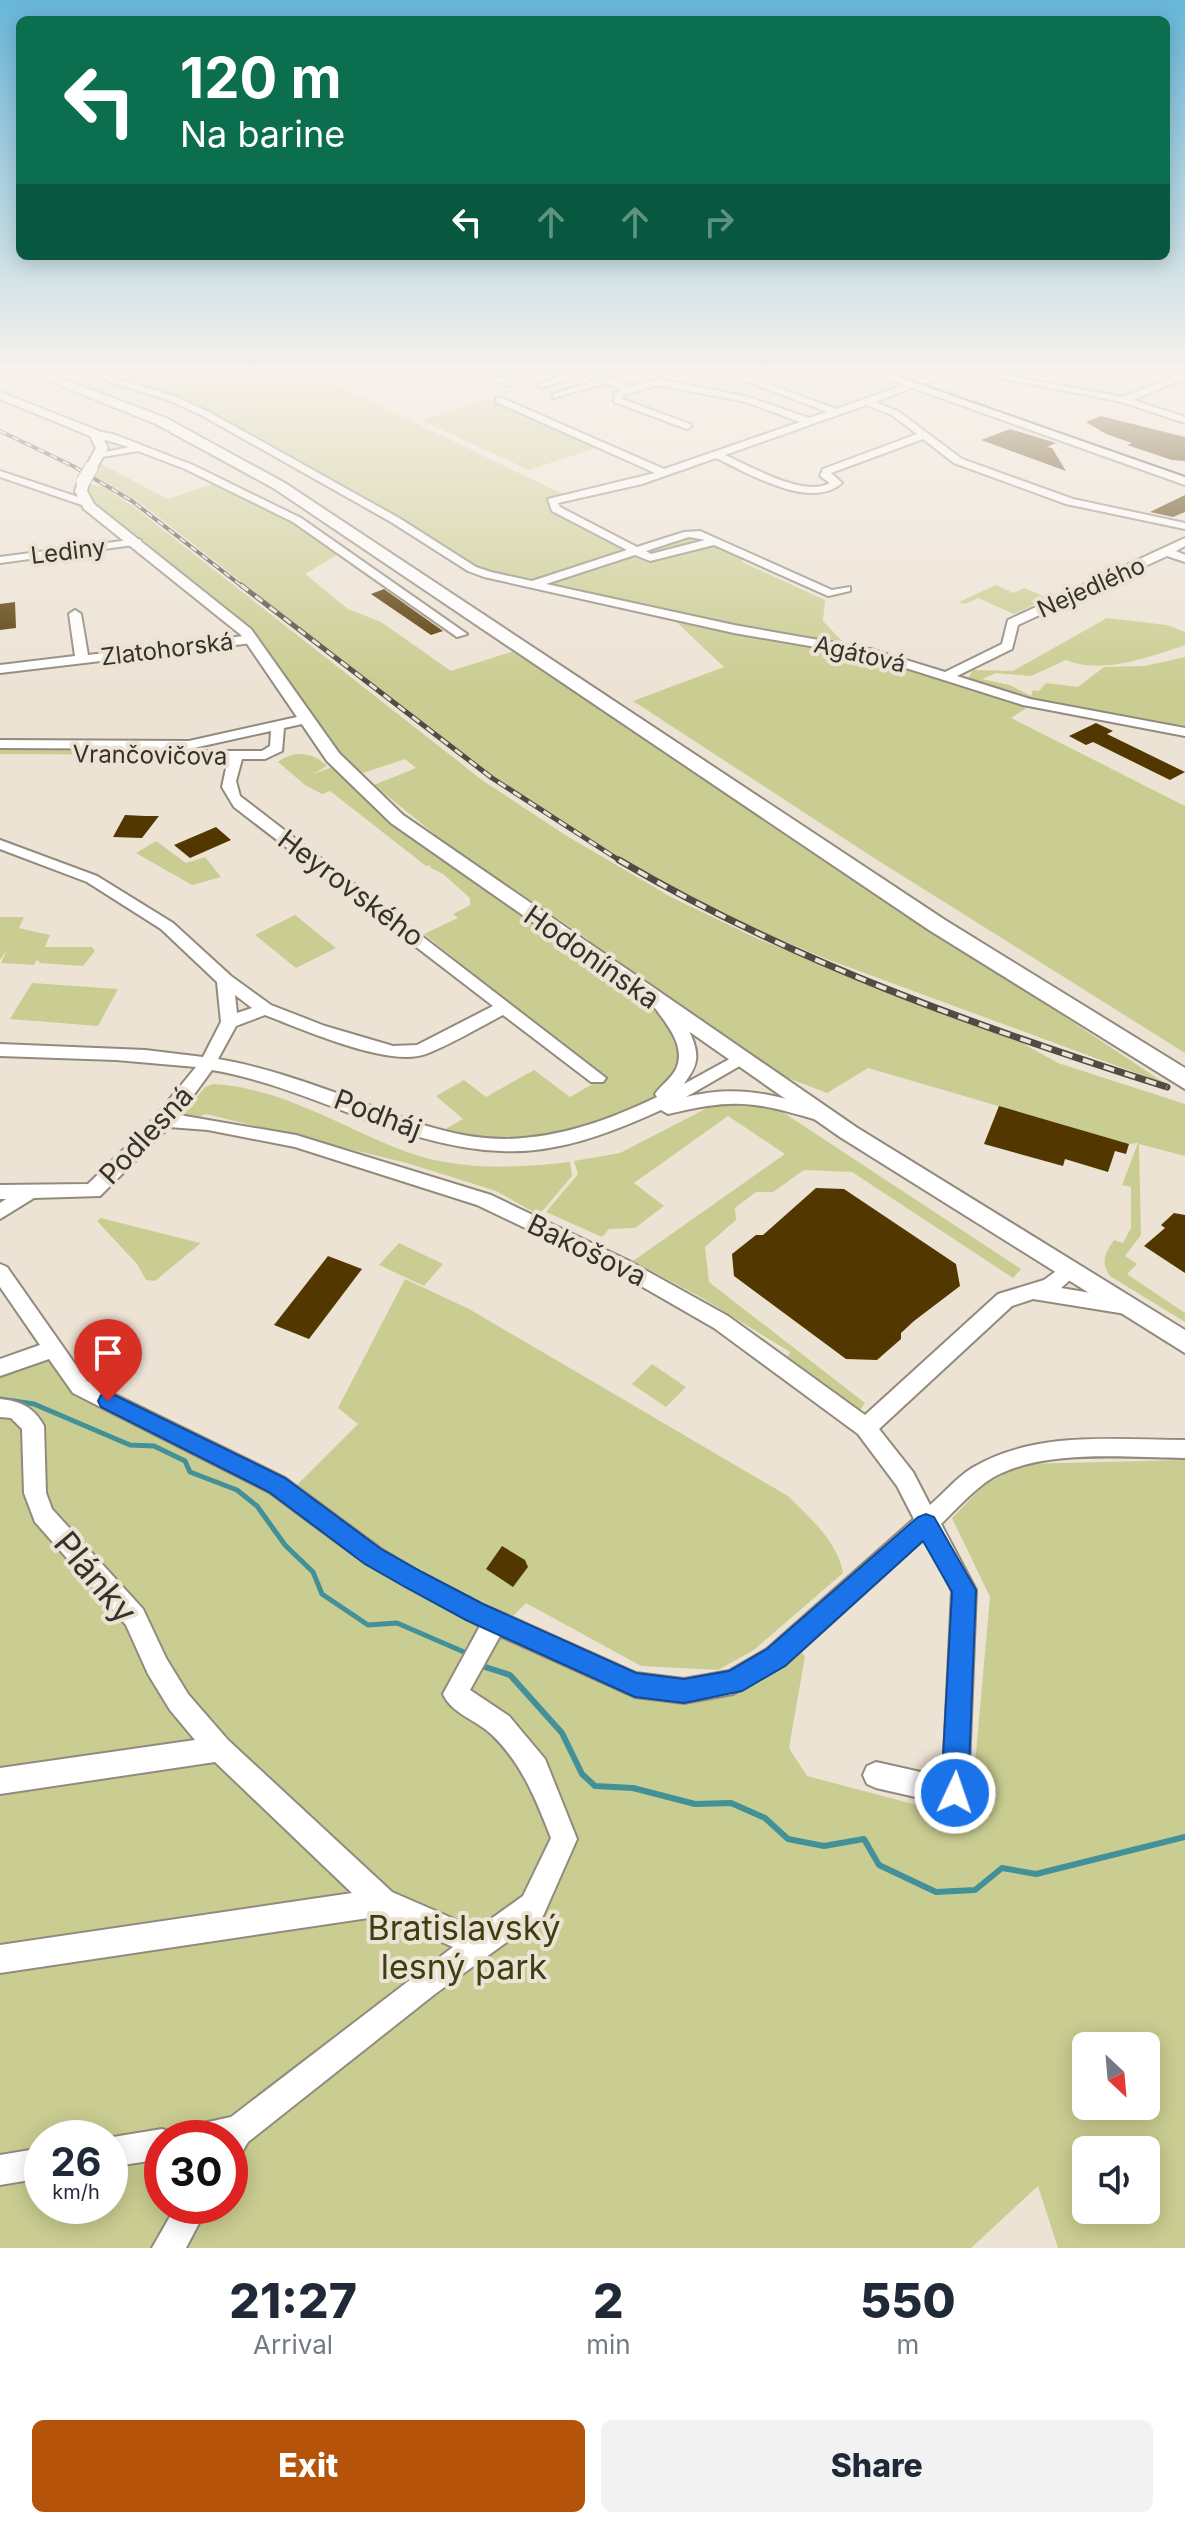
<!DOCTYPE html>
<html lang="en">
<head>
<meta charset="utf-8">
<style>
	body { margin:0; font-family:Inter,sans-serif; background:#f2f2f3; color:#1f2937; height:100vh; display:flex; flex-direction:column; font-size:30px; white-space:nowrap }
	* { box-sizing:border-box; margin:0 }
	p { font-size:26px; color:#747a83 }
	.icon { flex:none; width:44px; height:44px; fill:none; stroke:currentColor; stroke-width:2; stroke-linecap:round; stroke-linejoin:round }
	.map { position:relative; height:2248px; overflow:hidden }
	.panel { display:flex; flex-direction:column; background:#fff; flex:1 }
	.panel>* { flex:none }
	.top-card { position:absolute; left:16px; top:16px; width:1154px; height:244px; border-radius:12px; box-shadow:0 4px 20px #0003; background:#0b6e4f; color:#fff; overflow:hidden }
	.needle { width:52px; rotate:154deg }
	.controls { position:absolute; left:1072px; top:2032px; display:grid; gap:16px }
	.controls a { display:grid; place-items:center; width:88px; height:88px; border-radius:12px; background:#fff; box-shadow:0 4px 20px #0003; font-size:40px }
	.speed { position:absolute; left:24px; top:2120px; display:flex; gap:16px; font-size:40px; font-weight:700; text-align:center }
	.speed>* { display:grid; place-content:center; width:104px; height:104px; border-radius:50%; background:#fff; box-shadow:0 4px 20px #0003; line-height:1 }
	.speed small { font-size:20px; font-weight:400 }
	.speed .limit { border:12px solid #d22; background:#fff; color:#111 }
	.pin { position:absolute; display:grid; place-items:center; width:68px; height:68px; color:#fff; margin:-82px -34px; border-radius:50% 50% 50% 0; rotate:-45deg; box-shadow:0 0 8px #0007 }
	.pin .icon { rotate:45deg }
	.me { position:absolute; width:88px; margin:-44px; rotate:3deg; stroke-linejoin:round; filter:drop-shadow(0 0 6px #0008) }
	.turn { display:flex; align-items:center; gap:28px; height:168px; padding:0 32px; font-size:36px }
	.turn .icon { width:104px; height:104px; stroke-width:2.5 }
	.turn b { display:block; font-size:56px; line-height:68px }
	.lanes { display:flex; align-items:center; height:76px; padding:0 32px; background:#0003; justify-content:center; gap:40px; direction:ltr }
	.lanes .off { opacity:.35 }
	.eta { display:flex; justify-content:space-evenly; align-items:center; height:136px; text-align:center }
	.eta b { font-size:48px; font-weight:800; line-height:56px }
	.cta { display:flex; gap:16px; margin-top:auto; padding:16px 32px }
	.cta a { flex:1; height:92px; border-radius:12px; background:#b45309; color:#fff; font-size:32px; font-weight:800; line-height:92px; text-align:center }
	.cta a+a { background:#f2f2f3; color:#1f2937 }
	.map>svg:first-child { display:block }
	.green { fill:#cacd91; fill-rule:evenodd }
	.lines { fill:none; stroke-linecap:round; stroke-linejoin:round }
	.stream-far1 { stroke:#429098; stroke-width:5 }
	.stream { stroke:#429098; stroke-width:6 }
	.building { fill:#533700 }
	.minor-casing { stroke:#928a7d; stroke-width:4 }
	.major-casing { stroke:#928a7d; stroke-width:4 }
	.highway-casing { stroke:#928a7d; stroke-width:4 }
	.minor { fill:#fff; fill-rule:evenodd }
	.major { fill:#fff; fill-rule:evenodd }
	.highway { fill:#fff; fill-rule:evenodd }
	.tram { stroke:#504c45; stroke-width:2 }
	.rail-far2-casing { stroke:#504c45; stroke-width:4 }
	.rail-far1-casing { stroke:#504c45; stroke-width:5 }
	.rail-casing { stroke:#504c45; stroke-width:7 }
	.rail-far2 { stroke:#ede3d5; stroke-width:2; stroke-dasharray:7; stroke-linecap:butt }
	.rail-far1 { stroke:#ede3d5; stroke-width:3; stroke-dasharray:9; stroke-linecap:butt }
	.rail { stroke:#ede3d5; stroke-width:4; stroke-dasharray:11; stroke-linecap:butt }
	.major-bridge-casing { stroke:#928a7d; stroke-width:15; stroke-linecap:butt }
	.major-bridge { stroke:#fff; stroke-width:13 }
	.route { fill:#1a73e8; stroke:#114b97; stroke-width:2 }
	.labels { text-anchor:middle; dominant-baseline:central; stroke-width:8; stroke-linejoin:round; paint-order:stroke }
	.far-street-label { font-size:24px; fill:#35322c; stroke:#ede3d5 }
	.street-label { font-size:28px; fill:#35322c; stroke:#ede3d5 }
	.near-street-label { font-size:34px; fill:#35322c; stroke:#ede3d5 }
	.near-park-label { font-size:34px; fill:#3d3e12; stroke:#ede3d5 }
</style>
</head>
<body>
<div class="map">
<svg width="1185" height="2248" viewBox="0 0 1185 2248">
	<rect width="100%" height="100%" fill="#ede3d5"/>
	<g class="green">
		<path d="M82,371H307L567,496L552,507L637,553C691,533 686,528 740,552L742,562L825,600L823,621L842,641L837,645L1034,703L1011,718L1185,806V1053L874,858L633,701L724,667L669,615L488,575L207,414Z"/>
		<path d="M488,399L598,447L529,470L421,420Z"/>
		<path d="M101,464L168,499L216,483L294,521L340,553L305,574L348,609L381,622L451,671L514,651L1166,1084L829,960L719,914L656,880L490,777L142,504L94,475Z"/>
		<path d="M89,484L104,487L134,507L482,780L567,836L671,897L758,939L1015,1039L1058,1063L1185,1104V1156L1139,1144L1141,1235L1125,1256L1137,1264L1127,1274L1185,1313V1322L1110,1276C1100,1262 1105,1253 1114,1240L1123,1243L1131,1228V1187L1122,1185L1138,1143L1129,1144L868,1068L827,1093L741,1060L664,1007L687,1068L638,1116L540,1144L435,1135L463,1119L436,1096L464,1080L486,1097L534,1070L570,1097L603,1078L424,934L458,918L453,914L470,905V898L443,874L429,867L432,865L426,866L330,791L322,794L305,785L278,762C294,750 313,752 327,766L313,774L338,765L259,646L84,500L89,494ZM405,759L416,768L374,785L454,850L588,939L598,961L351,777Z"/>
		<path d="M996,585L1013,593L1024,588L1048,598L1014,614L978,598L965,604L959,602Z"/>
		<path d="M1107,618L1167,625L1185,632V645C1150,657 1101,675 1066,660L1031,676L996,673L982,679L1010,685L1031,696L1033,690L1039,691L1046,683L1078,687L1104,667L1145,666L1185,657V729L1051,704L967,680L973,670L1013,671Z"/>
		<path d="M0,744L189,745L184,755L0,754Z"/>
		<path d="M156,841L186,863L205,857L221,877L192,885L136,853Z"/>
		<path d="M295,915L336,948L296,968L255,935Z"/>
		<path d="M0,917H24L19,928L50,935L45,947H92L95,951L83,966L40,963L37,960L34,965L1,963L7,950L0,960Z"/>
		<path d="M32,983L118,989L98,1026L10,1019Z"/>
		<path d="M213,1084C277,1087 336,1123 394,1147C450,1171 510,1169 570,1162L572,1176L539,1215L496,1191L407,1163L206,1114L192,1120L183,1114L205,1087Z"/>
		<path d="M752,1103L781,1111L1021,1269L1013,1278L852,1172L804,1170L773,1192H756L735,1208L736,1220L705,1247L709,1282L865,1403L860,1410L787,1358L790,1352L704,1299L633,1261L785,1154L728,1116L634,1183L664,1206L635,1228L609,1229L602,1237L546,1212L578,1174L574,1161L620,1153L707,1108Z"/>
		<path d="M101,1218L196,1242L201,1243L155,1281L146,1280L137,1264L97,1221Z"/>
		<path d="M399,1243L443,1264L424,1286L379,1265Z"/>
		<path d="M405,1279L469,1309L788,1496C810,1518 838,1542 843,1573L754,1650L718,1670L641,1666L526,1603L513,1616L409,1567L294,1488L358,1424L338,1408Z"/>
		<path d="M55,1348L80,1387L277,1485L367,1563L677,1700L799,1650L805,1656L789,1748L807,1776L970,1819L990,1597L952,1518L983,1486L1023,1464L1185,1460V2248H1058L1038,2186L971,2248H0V1368ZM1086,2046H1146V2106H1086ZM42,2138H110V2206H42ZM162,2138H230V2206H162ZM1086,2150H1146V2210H1086Z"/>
		<path d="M652,1364L686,1387L666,1407L632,1384Z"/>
	</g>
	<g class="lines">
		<g class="stream-far1">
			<path d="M0,1399L34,1404L130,1445L154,1446L185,1461L190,1472L237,1490L257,1506L285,1545L313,1572L322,1594L368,1625L397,1623L464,1652"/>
			<path d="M479,1665L489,1668"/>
		</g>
		<path class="stream" d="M482,1666L510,1675L562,1733L582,1774L595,1786L633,1788L695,1804L731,1803L765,1818L788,1839L824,1846L864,1839L879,1865L936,1892L975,1890L1002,1868L1036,1874L1185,1837"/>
	</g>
	<g class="building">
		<path d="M1101,416L1185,437V461L1172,460L1127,445L1132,443L1106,434L1086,422Z"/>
		<path d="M1010,429L1056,443L1047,447L1052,448L1066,471L981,440Z"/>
		<path d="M1185,495V512L1173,517L1150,512Z"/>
		<path d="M384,589L443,631L431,635L371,594Z"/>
		<path d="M15,602L16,628L0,630V604Z"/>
		<path d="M1096,723L1113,731L1107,734L1185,772L1170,780L1093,742L1086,745L1069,736Z"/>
		<path d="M125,815L145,816H159L142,838L113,837Z"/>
		<path d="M216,827L231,840L190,858L174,845Z"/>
		<path d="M999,1106L1129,1144L1126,1154L1115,1151L1108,1172L1065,1159L1063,1166L984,1144Z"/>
		<path d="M816,1188L844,1189L956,1264L960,1286L914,1321L901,1333V1339L877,1360L846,1359L734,1276L732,1254L756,1235H763Z"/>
		<path d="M1174,1213L1185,1215V1273L1144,1246L1165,1228L1161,1225Z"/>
		<path d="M328,1256L362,1269L309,1339L274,1325Z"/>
		<path d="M502,1546L525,1560L528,1567L513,1587L486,1569Z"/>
	</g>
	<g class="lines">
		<defs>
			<g id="minor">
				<path d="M77,371H91L174,396L209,412L399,518L476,567L491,572L532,581L627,550L552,511L548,499L655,473L496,402V398H502L664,469L800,422L746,402L659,385L624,395L622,399L690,424L692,426L687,429L614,402L615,393L622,389L606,383L553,398V394L598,380L583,374L541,388L536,385L575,371H590L631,386L659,379L748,397L809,418L827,412L720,371H733L836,409L945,371H957L875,402L898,411L962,459L1073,499L1185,523V529L1066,504L954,463L923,439L831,473L842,483C810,511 748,473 716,458L642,484L558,503L560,507L637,547L684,532L700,531L832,590L850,587V591L828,596L714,545L650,561L635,555L546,584L734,625L870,649L945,672L1002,644L1008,620L1185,538V546L1176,551L1185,555V562L1167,556L1018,625L1012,649L957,676L1030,699L1185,728V736L1023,705L868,656L734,633L484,577L468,571L391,522L203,416L168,400ZM866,405L892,415L917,434L823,469L820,476L830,483C804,498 750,466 725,455ZM689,537L705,540L651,554L646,551Z"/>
				<path d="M474,371H487L516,384L508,386Z"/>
				<path d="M965,371H983L1123,397L1185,372V378L1133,400L1185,417V423L1122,402Z"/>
				<path d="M95,431L113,434L193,465L301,518L467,634L457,637L293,522L185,469L138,451L96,458V454L129,447L92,436L90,434Z"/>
				<path d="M0,471L90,501L91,503L82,505L0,477Z"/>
				<path d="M137,539L141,540V544L0,563V557Z"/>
				<path d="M75,610L81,614L88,655L252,635L258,639L252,643L0,673V665L75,656L69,614Z"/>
				<path d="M306,715L313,719L311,722L284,728L282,751L265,759H242L236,781L240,796L606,1078L603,1082H591L503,1015C478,1028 452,1044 426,1054C389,1068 302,1029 265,1015L236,1026L218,1059C265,1067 309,1083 353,1099C402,1118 452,1139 505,1139C560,1138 609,1120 657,1097L655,1094C661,1085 671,1079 676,1069C687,1045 665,1023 653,1005L661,1000C678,1005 699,1042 696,1060C695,1069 689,1076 684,1084L735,1056L741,1054L750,1060L686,1097C740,1084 776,1095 827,1111L830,1115L821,1121C755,1102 737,1097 668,1114L661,1110C611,1133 556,1154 501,1151C400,1147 311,1087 212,1070L179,1115L296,1135L491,1195L629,1261L728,1316L865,1415L998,1294L1044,1280L1063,1266H1077L1080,1271L1061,1288L1133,1300L1136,1306L1133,1312L1126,1314L1033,1299L1012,1306L879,1429L913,1472L930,1505C944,1493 957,1477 972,1468C1035,1430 1115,1440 1185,1440V1458C1126,1458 1037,1447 986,1482C970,1494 955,1510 941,1524L976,1590L968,1793L964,1802L955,1806L876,1788L867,1784L863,1775L867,1766L876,1762L943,1777L952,1591L925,1538L785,1665L733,1694L684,1703L635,1697L500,1636L470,1690L509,1716L545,1759L577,1839L543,1916L435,1994L248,2142L241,2154L230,2158V2138H181L185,2127L231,2117L453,1947L382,1916L0,1973V1945L352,1893L215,1762L0,1794V1768L195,1740L170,1710L148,1674L126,1625L35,1522L24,1493L22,1429L11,1418L0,1417V1399C20,1401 34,1407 44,1426L46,1493L52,1509L143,1609L166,1658L188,1694L228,1740L392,1892L477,1929L523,1896L551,1838C536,1800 522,1763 491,1734C476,1720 451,1713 443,1694L480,1626L365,1563L269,1492L73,1393L49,1359L0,1376V1359L40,1345L0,1287V1264L7,1267L87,1381L285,1478L381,1549L421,1573L482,1604L636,1673L684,1679L729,1671L767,1649L914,1519L897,1486L858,1434L714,1328L615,1271L477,1205L295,1147L208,1130L169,1127L100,1196L34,1198L0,1219V1203L6,1199H0V1185L88,1184L145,1129L196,1067L116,1060L0,1056V1044L145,1050L203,1057L221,1022L217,982L161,929L87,882L0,849V840L97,876L173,923L231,976L271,1005L325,1026L393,1046L417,1045L493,1006L234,807L222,787L228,759H178L171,755L178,751H262L270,746L271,731L189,749L0,748V740L189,741ZM235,995L252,1008L237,1013Z"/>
				<path d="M162,2129L173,2133L175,2138H162V2159L110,2167V2138H107Z"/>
				<path d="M42,2148V2178L0,2185V2155Z"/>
				<path d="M176,2206H208L186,2248H152Z"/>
			</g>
			<g id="major">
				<path d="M865,371H881L1185,477V485Z"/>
				<path d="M0,392L99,431L108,448L95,471L85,468L96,448L90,436L0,399Z"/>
				<path d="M79,479L89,482L87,491L94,504L251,629L339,753L403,815L856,1127L1185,1330V1353L840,1137L391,823L327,761L241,635L84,509L75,491Z"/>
			</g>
			<path id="highway" d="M24,371H42L166,418L285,483L945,920L1185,1068V1089L929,930L275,489L156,424Z"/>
		</defs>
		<use href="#minor" class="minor-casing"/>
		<use href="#major" class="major-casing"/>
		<use href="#highway" class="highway-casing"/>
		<use href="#minor" class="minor"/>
		<use href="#major" class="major"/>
		<use href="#highway" class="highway"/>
		<path class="tram" d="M885,371L1185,476"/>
		<defs>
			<path id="rail-far2" d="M0,431L73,466L132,501L243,587"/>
			<path id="rail-far1" d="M241,585L492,778L622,862"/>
			<path id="rail" d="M619,860C790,961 978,1027 1167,1087"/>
		</defs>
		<use href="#rail-far2" class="rail-far2-casing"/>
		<use href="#rail-far1" class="rail-far1-casing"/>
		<use href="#rail" class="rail-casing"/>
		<use href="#rail-far2" class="rail-far2"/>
		<use href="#rail-far1" class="rail-far1"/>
		<use href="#rail" class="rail"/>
		<defs>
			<path id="major-bridge" d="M83,482L91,468"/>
		</defs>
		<use href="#major-bridge" class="major-bridge-casing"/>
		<use href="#major-bridge" class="major-bridge"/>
	</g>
	<linearGradient id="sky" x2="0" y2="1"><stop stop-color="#67b6da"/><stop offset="0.54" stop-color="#f7f2ec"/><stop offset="1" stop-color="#f7f2ec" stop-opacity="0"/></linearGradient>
	<rect width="1185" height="686" fill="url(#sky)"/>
	<path class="route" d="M108,1392L285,1478L381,1549L422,1572L483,1604L636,1673L684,1679L729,1671L767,1649L918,1517L926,1514L934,1517L976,1590L968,1793L964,1802L955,1806L945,1802L941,1793L952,1592L923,1541L785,1666L742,1691L684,1703L635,1697L466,1620L405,1587L365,1564L269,1492L101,1407L98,1401L101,1395Z"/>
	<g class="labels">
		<g class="far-street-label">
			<text transform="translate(68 551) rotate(-7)">Lediny</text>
			<text transform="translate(1091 587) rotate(-24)">Nejedlého</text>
			<text transform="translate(167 649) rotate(-7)">Zlatohorská</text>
			<text transform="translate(860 654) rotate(13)">Agátová</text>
			<text transform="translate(150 755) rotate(1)">Vrančovičova</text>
		</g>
		<g class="street-label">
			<text transform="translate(351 888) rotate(37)">Heyrovského</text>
			<text transform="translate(592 957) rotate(35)">Hodonínska</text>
			<text transform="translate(378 1114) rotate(21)">Podháj</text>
			<text transform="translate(146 1135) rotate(-47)">Podlesná</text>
			<text transform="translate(587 1250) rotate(26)">Bakošova</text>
		</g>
		<g class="near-street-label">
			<text transform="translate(96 1577) rotate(50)">Plánky</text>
		</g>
		<g class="near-park-label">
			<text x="464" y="1927">Bratislavský<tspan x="464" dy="39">lesný park</tspan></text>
		</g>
	</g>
</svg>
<div class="controls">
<a><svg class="needle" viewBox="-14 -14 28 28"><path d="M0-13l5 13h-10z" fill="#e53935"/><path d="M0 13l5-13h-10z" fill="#747a83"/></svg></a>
<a><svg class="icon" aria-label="sound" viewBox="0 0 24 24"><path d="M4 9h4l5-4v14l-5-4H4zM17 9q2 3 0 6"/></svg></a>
</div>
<div class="speed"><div>26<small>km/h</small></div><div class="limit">30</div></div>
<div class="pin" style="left:108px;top:1401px;background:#d93025"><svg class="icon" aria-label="arrive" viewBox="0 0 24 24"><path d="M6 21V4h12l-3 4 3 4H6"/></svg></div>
<svg class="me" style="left:955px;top:1793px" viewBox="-20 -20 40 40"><circle r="17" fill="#1a73e8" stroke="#fff" stroke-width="3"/><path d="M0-11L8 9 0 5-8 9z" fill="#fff"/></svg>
<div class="top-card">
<div class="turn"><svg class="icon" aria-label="left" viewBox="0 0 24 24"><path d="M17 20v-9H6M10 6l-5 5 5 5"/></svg><div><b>120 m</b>Na barine</div></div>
<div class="lanes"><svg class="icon" aria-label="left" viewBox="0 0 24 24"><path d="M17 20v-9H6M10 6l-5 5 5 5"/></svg><svg class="icon off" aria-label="ahead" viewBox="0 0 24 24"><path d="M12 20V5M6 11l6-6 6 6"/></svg><svg class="icon off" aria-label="ahead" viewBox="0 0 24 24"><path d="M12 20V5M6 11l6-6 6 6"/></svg><svg class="icon off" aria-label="right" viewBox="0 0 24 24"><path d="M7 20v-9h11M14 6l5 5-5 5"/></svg></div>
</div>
</div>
<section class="panel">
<div class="eta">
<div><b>21:27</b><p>Arrival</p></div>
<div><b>2</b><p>min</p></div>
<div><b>550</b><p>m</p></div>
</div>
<div class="cta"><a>Exit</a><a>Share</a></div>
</section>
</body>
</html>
